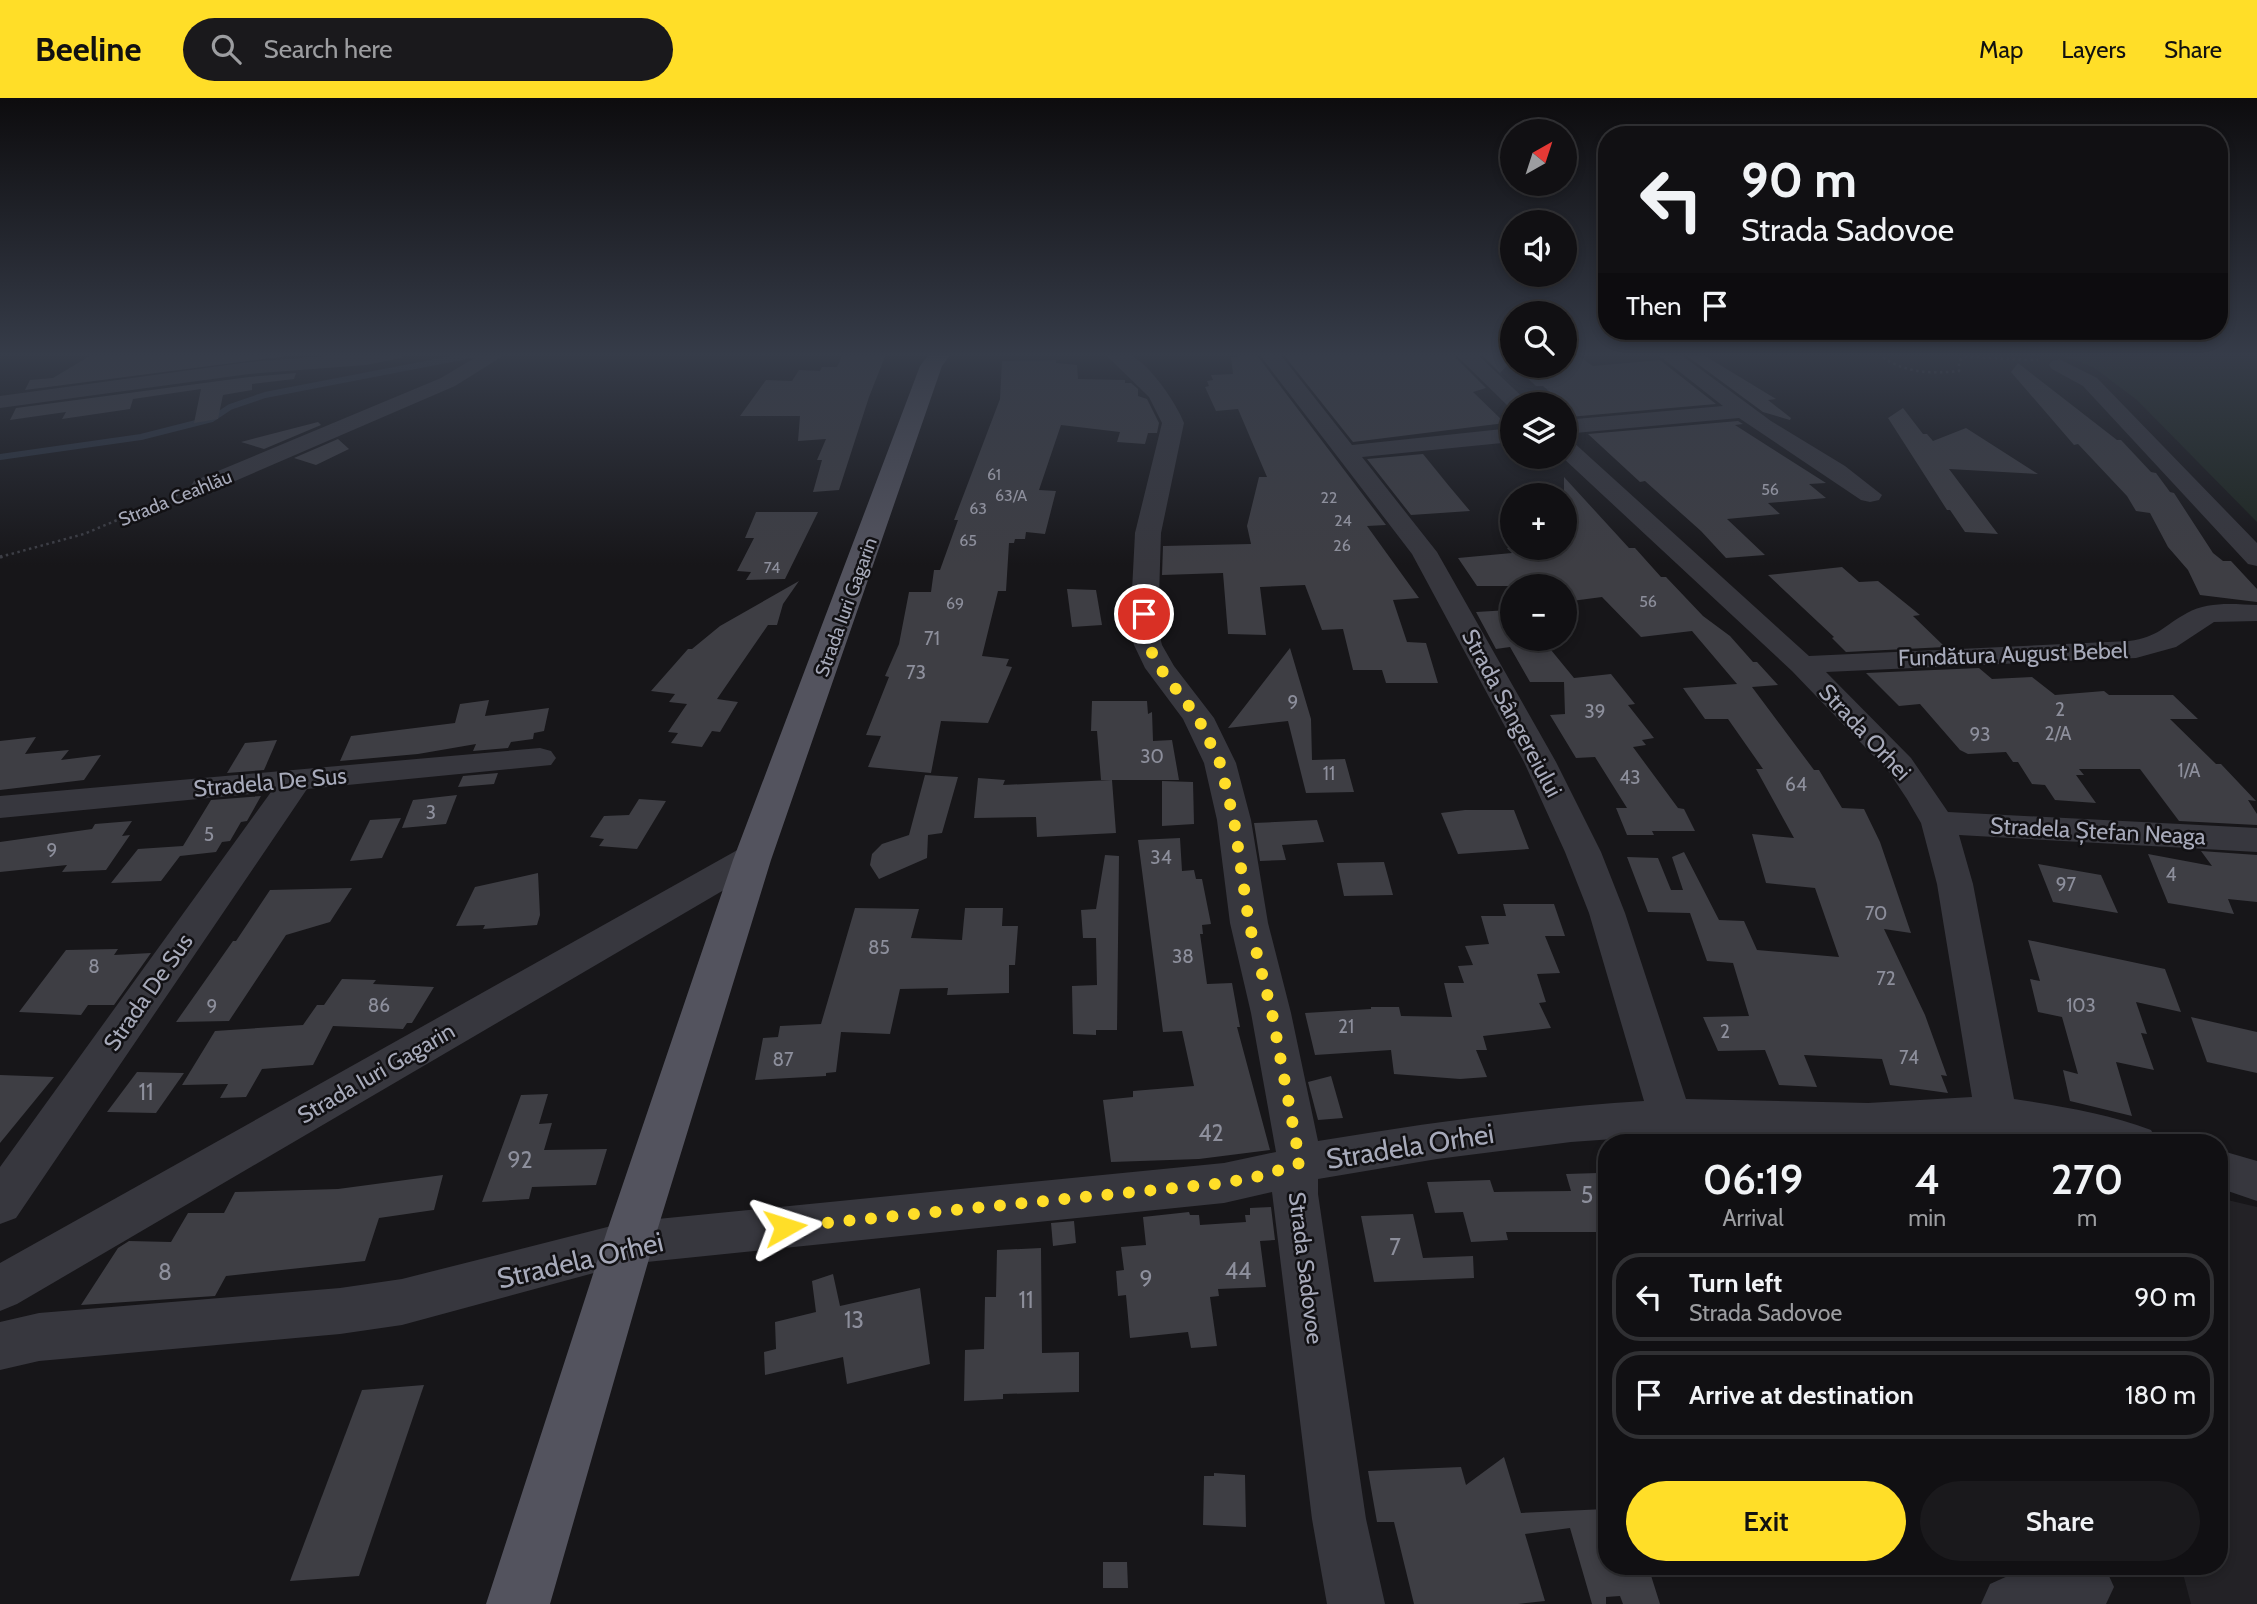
<!DOCTYPE html>
<html lang="en">
<head>
<meta charset="utf-8">
<style>
	body { margin:0; font-family:Cabin,sans-serif; background:#1a191c; color:#f1f3f6; height:100vh; display:flex; flex-direction:column; font-size:26px; white-space:nowrap }
	* { box-sizing:border-box; margin:0 }
	p { font-size:23px; color:#9c9da0 }
	.icon { flex:none; width:38px; height:38px; fill:none; stroke:currentColor; stroke-width:2; stroke-linecap:round; stroke-linejoin:round }
	.map { position:relative; flex:1; overflow:hidden }
	.details { position:absolute; left:1598px; top:1036px; width:630px; height:441px; display:flex; flex-direction:column; background:#111013; border-radius:28px; box-shadow:0 4px 10px #0003,0 0 0 2px #303033 }
	.details>* { flex:none }
	.top-card { position:absolute; left:1598px; top:28px; width:630px; height:214px; border-radius:28px; box-shadow:0 4px 10px #0003,0 0 0 2px #303033; background:#111013; color:#f1f3f6; overflow:hidden }
	.needle { width:46px; rotate:39deg }
	.controls { position:absolute; left:1500px; top:21px; display:grid; gap:14px }
	.controls a { display:grid; place-items:center; width:77px; height:77px; border-radius:50%; background:#111013; box-shadow:0 4px 10px #0003,0 0 0 2px #303033; font-size:35px }
	.pin { position:absolute; display:grid; place-items:center; width:60px; height:60px; color:#fff; margin:-30px; border:4px solid #fff; border-radius:50%; box-shadow:0 2px 7px #0007 }
	.me { position:absolute; width:77px; margin:-38px; rotate:84deg; stroke-linejoin:round; filter:drop-shadow(0 0 5px #0008) }
	.turn { display:flex; align-items:center; gap:24px; height:147px; padding:0 28px; font-size:32px }
	.turn .icon { width:91px; height:91px; stroke-width:2.5 }
	.turn b { display:block; font-size:49px; line-height:60px }
	.then { display:flex; align-items:center; height:66px; padding:0 28px; background:#0003; gap:14px; font-size:26px }
	.eta { display:flex; justify-content:space-evenly; align-items:center; height:119px; text-align:center }
	.eta b { font-size:42px; font-weight:600; line-height:49px }
	.button { display:flex; gap:14px; margin-top:auto; padding:14px 28px }
	.button a { flex:1; height:80px; border-radius:42px; background:#ffde28; color:#111; font-size:28px; font-weight:600; line-height:80px; text-align:center }
	.button a+a { background:#1a191c; color:#f1f3f6 }
	ul { padding:0; list-style:none }
	li { display:flex; align-items:center; gap:21px; height:88px; margin:0 14px 10px; padding:0 14px; border:4px solid #303033; border-radius:28px }
	li div { flex:1 }
	li b { display:block; font-size:26px }
	li em { font-style:normal }
	header { display:flex; align-items:center; gap:42px; box-sizing:border-box; height:98px; padding:0 35px; background:#ffde28; color:#111 }
	header strong { font-size:33px }
	nav { display:flex; gap:38px; margin-inline-start:auto; font-size:24px }
	.search { width:490px; height:63px; background:#1a191c; display:flex; align-items:center; gap:18px; box-sizing:border-box; padding:0 24px; border-radius:38px; color:#9c9da0; font-size:26px }
	.map>svg:first-child { display:block }
	.built { fill:#232226 }
	.green { fill:#1e2721 }
	.lines { fill:none; stroke-linecap:round; stroke-linejoin:round }
	.stream { stroke:#2b323e; stroke-width:6 }
	.building { fill:#3e3e44 }
	.path-far1 { stroke:#3d3e45; stroke-width:2.5; stroke-dasharray:2.5 3.5; stroke-linecap:butt }
	.path { stroke:#3d3e45; stroke-width:3.5; stroke-dasharray:2.5 4.5; stroke-linecap:butt }
	.minor { fill:#37373e; fill-rule:evenodd }
	.major { fill:#53535e; fill-rule:evenodd }
	.route { stroke:#ffde28; stroke-width:12; stroke-dasharray:0 21.6 }
	.labels { text-anchor:middle; dominant-baseline:central; stroke-width:5; stroke-linejoin:round; paint-order:stroke }
	.far-number-label { font-size:16px; fill:#8d8f9c }
	.far-street-label { font-size:19px; fill:#a7aaba; stroke:#121114 }
	.number-label { font-size:19px; fill:#8d8f9c }
	.street-label { font-size:23px; fill:#a7aaba; stroke:#121114 }
	.near-number-label { font-size:23px; fill:#8d8f9c }
	.near-street-label { font-size:28px; fill:#a7aaba; stroke:#121114 }
</style>
</head>
<body>
<header>
<strong>Beeline</strong>
<div class="search"><svg class="icon" aria-label="search" viewBox="0 0 24 24"><circle cx="10" cy="10" r="6"/><path d="M15 15l6 6"/></svg>Search here</div>
<nav><a>Map</a><a>Layers</a><a>Share</a></nav>
</header>
<div class="map">
<svg width="2257" height="1506" viewBox="0 0 2257 1506">
	<rect width="100%" height="100%" fill="#171619"/>
	<path class="built" d="M2219,1100L2257,1109V1506H2191L2181,1468H2219Z"/>
	<path class="green" d="M2057,256H2257V424L2137,302L2093,269Z"/>
	<g class="lines">
		<path class="stream" d="M0,359L141,339L212,321L230,309L265,297L477,256"/>
	</g>
	<g class="building">
		<path d="M93,256H303L25,292L30,282L53,280Z"/>
		<path d="M843,256H886L869,299L839,392L813,394L822,362H817L826,341L798,343L800,318H740L766,282L792,283L799,272L820,273L822,269H837Z"/>
		<path d="M1237,256H1256L1386,427L1367,428L1419,500L1393,502L1407,544L1426,545L1438,585H1386L1382,572H1353L1343,531L1322,532L1305,487L1260,489L1266,537L1228,536L1223,475L1162,477L1163,448L1251,446L1247,428L1259,379H1267L1238,311L1216,313L1205,289L1209,288L1207,283L1213,282L1211,277L1233,276L1231,259H1238Z"/>
		<path d="M1283,256H1452L1486,290L1473,294L1505,325L1353,344Z"/>
		<path d="M1481,256H1512V262L1500,275Z"/>
		<path d="M1702,256L1776,301L1768,302L1791,320L1790,322L1763,314L1687,258Z"/>
		<path d="M1577,257L1593,268L1660,262L1716,306L1569,319L1564,314V306L1543,288H1536L1514,268H1564V258Z"/>
		<path d="M1056,262V265L1077,267L1078,281L1125,282V285H1131L1138,291V298L1147,301L1159,325L1157,335H1148L1145,346L1117,344L1120,334L1061,327L1039,392L1056,393L1045,436L1026,434L1025,441H1015L1014,445H1009L1006,493H998L982,558L1009,561L1006,568L1012,569L988,625L941,623L931,675L868,669L881,638L866,637L889,579L885,578L899,546L909,494H931L934,472H940L958,422H954L1000,301L1002,263Z"/>
		<path d="M2018,265L2117,342H2121L2151,374L2156,375L2170,394L2174,395L2213,455L2223,463H2231L2257,491V504L2200,497L2188,472L2168,449L2150,415L2136,413L2127,398L2078,346L2074,347L2011,274Z"/>
		<path d="M296,275L294,281L252,286V292L223,297L218,321L194,325L201,291L133,301L130,311L62,321L66,314L10,322L16,310L249,279Z"/>
		<path d="M1903,310L1923,336H1927L1933,343L1966,330L2038,376L1949,371L1998,436L1965,434L1950,412H1947L1888,320Z"/>
		<path d="M1738,323L1743,326L1735,327L1826,385L1809,386L1826,400L1768,405L1780,416L1727,421L1765,457L1726,460L1701,433L1645,383L1640,384L1588,336Z"/>
		<path d="M318,324L321,327L264,351L241,344Z"/>
		<path d="M338,341L349,351L316,367L294,360Z"/>
		<path d="M1423,356L1449,388L1470,413L1411,417L1367,361Z"/>
		<path d="M1564,379L1629,450H1635L1661,479H1666L1703,518L1730,538L1753,564H1757L1778,587L1752,589L1814,672H1819L1842,710L1864,711L1880,744L1911,835L1884,831L1925,917L1947,978L1941,977L1948,995L1890,987L1882,961L1804,957L1817,989L1779,987L1765,952L1718,953L1703,919L1749,918L1733,865L1707,863L1690,815L1648,814L1627,759L1658,760L1671,792H1683L1672,759L1684,754L1719,822L1744,823L1757,852L1839,859L1815,790L1766,785L1752,736L1794,740L1756,671H1763L1728,621H1705L1683,590L1737,586L1692,533L1641,539L1602,499L1564,504V488H1477L1458,460L1512,455L1507,450H1564Z"/>
		<path d="M756,414H818L785,481L746,482L751,474L737,473L754,440H745Z"/>
		<path d="M1842,469L1859,484L1878,483L1920,517L1913,518L1945,549L1846,554L1832,540L1834,539L1768,477Z"/>
		<path d="M799,483L783,506L777,527H768L717,601L738,604L720,634L712,633L702,649L671,645L678,635L668,634L687,606L669,604L675,596L651,593L688,551H692L720,528Z"/>
		<path d="M1067,491L1096,492L1102,527L1072,529Z"/>
		<path d="M1509,512L1512,515V541H1542L1574,580L1611,576L1635,606L1628,607L1654,640L1642,642L1646,647L1633,649L1678,710L1684,711L1695,733H1652L1654,737H1627L1616,710H1627L1595,659L1576,660L1550,617L1565,616L1564,584H1530L1510,549L1496,551L1476,514Z"/>
		<path d="M1290,550L1311,621L1312,662L1345,661L1354,694L1306,695L1288,623L1228,630Z"/>
		<path d="M1979,570L1992,581L2032,579L2055,597L2104,593L2109,597H2173L2198,621H2170L2216,666H2221L2256,703L2248,702L2257,716V727L2179,723L2140,671H2079L2084,677H2076L2096,705L2055,702L2045,687L2032,686L2018,664H2013L2006,654L1968,656L1960,652L1920,606L1899,608L1866,575Z"/>
		<path d="M489,602L485,618L549,610L544,633L534,635L533,641L511,644L508,650L473,653L476,646L418,656L340,663L351,638L455,625L460,606Z"/>
		<path d="M1092,603H1147L1148,616L1152,614L1153,643L1172,642L1179,682H1101L1097,633H1091Z"/>
		<path d="M36,639L25,656L69,652L61,662L101,657L84,682L0,692V643Z"/>
		<path d="M277,642L264,672L227,675L245,645Z"/>
		<path d="M498,675L494,686L458,689L463,678Z"/>
		<path d="M925,677L958,679L942,735L928,737L927,760L879,781L870,767L872,756L882,746L909,737Z"/>
		<path d="M978,680L1005,682L1003,687L1112,682L1116,735L1037,739L1036,719L974,720Z"/>
		<path d="M1162,683L1193,684L1194,726L1162,728Z"/>
		<path d="M457,697L446,726L402,730L413,702Z"/>
		<path d="M261,698L247,723L241,724L230,743L222,744L216,754L180,758L161,783L111,785L138,751L183,748L211,702Z"/>
		<path d="M639,701L666,703L637,751L599,748L604,741L590,739L604,718L629,717Z"/>
		<path d="M1465,712H1514L1529,751L1458,756L1441,715Z"/>
		<path d="M401,720L382,760L350,763L370,722Z"/>
		<path d="M1317,722L1324,744L1282,747L1286,762L1260,763L1254,725Z"/>
		<path d="M132,723L122,738L130,737L106,772L62,774L67,767L0,774V744L92,731L95,726Z"/>
		<path d="M1180,740L1182,773L1194,772L1196,781H1202L1211,826L1202,827L1203,836H1200L1207,886L1232,885L1240,929H1237L1270,1052L1199,1061L1111,1064L1103,1002L1133,999V993L1194,988L1182,933L1163,934L1138,742Z"/>
		<path d="M2201,753L2257,757V804L2228,801L2234,816L2168,805L2148,756L2212,768Z"/>
		<path d="M1105,757L1119,758L1117,932H1096V937L1073,936L1072,888L1097,887L1096,840H1083L1081,812L1096,811Z"/>
		<path d="M1384,764L1393,797L1344,798L1337,765Z"/>
		<path d="M2038,766L2101,777L2118,815L2053,804Z"/>
		<path d="M538,775L540,817L537,827L483,831L485,827L456,828L475,789Z"/>
		<path d="M352,790L330,824L286,837L229,923L176,924L233,843H236L270,792Z"/>
		<path d="M1503,806H1554L1565,838H1545L1560,875L1537,876L1546,904L1539,905L1551,930L1483,938L1487,952H1476L1487,979L1460,981L1394,976L1391,952L1315,957L1305,915L1371,911V909H1399L1401,918L1452,919L1444,885H1464L1458,868L1473,867L1465,848L1489,846L1481,818H1506Z"/>
		<path d="M855,810L919,811L911,840L962,842L965,810H1003L1002,828H1018L1015,867H1009V895L947,897L948,890L900,891L890,936L841,934L836,974L826,975V978L755,982L763,940L778,939L780,928L821,926Z"/>
		<path d="M2028,842L2165,871L2181,914L2136,904L2147,936L2141,935L2154,972L2116,964L2132,1018L2070,1003L2063,972L2078,976L2062,919L2038,914L2030,881L2040,883Z"/>
		<path d="M118,851L114,857L151,855L114,907H88L81,917L19,914L66,852Z"/>
		<path d="M342,881L376,882L373,886L434,889L412,925H407L403,931L333,928L313,967L262,971L246,999L220,1000L228,986L182,987L215,933L303,927L317,907H324Z"/>
		<path d="M2191,919L2257,934V975L2207,964Z"/>
		<path d="M137,974L184,975L156,1015L107,1014Z"/>
		<path d="M0,977L54,979L0,1045Z"/>
		<path d="M1331,978L1343,1020L1318,1022L1308,984Z"/>
		<path d="M548,996L539,1026L552,1025L544,1052L607,1051L596,1087L532,1089L529,1101L482,1104L521,997Z"/>
		<path d="M1598,1075L1606,1101V1134H1506L1508,1142L1471,1144L1463,1114L1435,1115L1427,1084L1490,1082L1494,1094L1571,1093L1566,1076Z"/>
		<path d="M443,1077L434,1112L379,1120L365,1163L226,1178L215,1198L81,1207L118,1150L129,1143L171,1144L188,1115H224L235,1094L338,1091Z"/>
		<path d="M1271,1109L1275,1142L1260,1143L1266,1189L1218,1191L1219,1198L1210,1199L1217,1248L1191,1250L1188,1234L1130,1240L1126,1197L1118,1198L1116,1173L1124,1172L1121,1149L1146,1147L1143,1119L1189,1114L1190,1117H1199L1200,1127L1246,1124L1245,1117H1250V1110Z"/>
		<path d="M1413,1116L1423,1160L1473,1158L1474,1180L1374,1184L1361,1118Z"/>
		<path d="M1074,1123L1076,1145L1053,1148L1051,1125Z"/>
		<path d="M1041,1150L1042,1255L1079,1254V1294L1003,1296V1301L964,1303L965,1252L984,1251L985,1199H996L997,1152Z"/>
		<path d="M833,1176L840,1208L920,1190L930,1266L847,1286L843,1259L765,1277L764,1254L776,1251L775,1224L816,1214L812,1183Z"/>
		<path d="M424,1287L359,1478L290,1483L362,1292Z"/>
		<path d="M1504,1359L1521,1415L1606,1411V1468H1648L1660,1506H1623L1620,1498L1606,1499V1506H1592L1570,1430L1525,1436L1545,1503L1518,1506H1414L1394,1424H1377L1368,1373L1461,1369L1466,1387Z"/>
		<path d="M1214,1375L1245,1377L1246,1429L1203,1427L1204,1378H1214Z"/>
		<path d="M1103,1464H1127L1128,1490H1103Z"/>
	</g>
	<g class="lines">
		<g class="path-far1">
			<path d="M1878,256C1903,275 1929,276 1959,273V263L1964,259L2038,262"/>
			<path d="M0,459L84,436L179,396"/>
		</g>
		<path class="path" d="M0,459L7,457"/>
		<g class="minor">
			<path d="M352,256H404L401,260L366,267L249,276L0,310V298L249,264Z"/>
			<path d="M481,256H506L455,288L212,393L203,395L194,393L191,388L194,383L441,280Z"/>
			<path d="M1105,256C1111,256 1122,254 1128,256C1148,263 1177,306 1184,325L1161,435L1158,531L1162,547L1174,568L1214,620L1236,665L1251,722L1268,825L1291,915L1318,1043C1426,1025 1534,1010 1644,1003L1589,815L1565,754L1524,664L1412,456L1259,256H1280L1352,347L1512,330V344L1362,359L1437,454L1556,664L1601,754L1625,815L1686,1001L1868,1005L1972,999L1937,786L1921,725L1907,701L1889,674L1792,573L1562,359H1564V341L1572,343L1809,558L2129,543C2159,539 2163,528 2187,515C2208,503 2234,506 2257,507V523L2214,524L2176,549L2136,560L1826,574L1911,660L1948,714L2257,730V754L1959,737L1973,786L2014,1001C2060,1008 2108,1016 2151,1032L2158,1045H2061L2021,1038L2023,1045H1979L1977,1035L1868,1041L1670,1037L1571,1044L1437,1061L1318,1081V1096L1366,1421L1385,1506H1327L1312,1421L1272,1094L1224,1105L627,1166L402,1227L340,1236L39,1263L0,1272V1224L39,1215L340,1190L402,1181L627,1124L1224,1065L1276,1054L1251,915L1230,825L1217,722L1204,665L1183,621L1145,570L1134,547L1130,531L1135,435L1162,325L1149,299Z"/>
			<path d="M1455,256H1477L1530,306H1512L1511,311Z"/>
			<path d="M1657,256H1680L1771,323L1845,368L1882,397L1879,402L1870,404L1861,402L1739,320L1564,336V322L1723,308Z"/>
			<path d="M2059,261L2097,280L2257,445V468L2248,466L2083,288L2052,271L2049,267L2052,263Z"/>
			<path d="M540,650L551,653L556,660L551,667L307,691L16,1120L0,1126V1069L271,694L0,720V698Z"/>
			<path d="M753,747L765,750L771,759L765,768L17,1206L0,1213V1165L741,750Z"/>
			<path d="M2219,1052L2257,1063V1103L2219,1090Z"/>
			<path d="M2050,1468L2105,1469L2114,1489L2106,1506H1981L1990,1486L2010,1477Z"/>
		</g>
		<path class="major" d="M929,256H951L942,268L771,762L657,1133L550,1506H486L607,1133L733,762L920,268Z"/>
	</g>
	<linearGradient id="sky" x2="0" y2="1"><stop stop-color="#0d0c0e"/><stop offset="0.55" stop-color="#363c49"/><stop offset="1" stop-color="#363c49" stop-opacity="0"/></linearGradient>
	<rect width="2257" height="467" fill="url(#sky)"/>
	<g class="lines">
		<path class="route" d="M785,1129L1224,1085L1265,1077L1300,1065L1272,915L1249,825L1234,722L1220,665L1198,620L1160,570L1148,547L1144,516"/>
	</g>
	<g class="labels">
		<g class="far-number-label">
			<text x="994" y="376">61</text>
			<text x="1770" y="391">56</text>
			<text x="1011" y="397">63/A</text>
			<text x="1329" y="399">22</text>
			<text x="978" y="410">63</text>
			<text x="1343" y="422">24</text>
			<text x="968" y="442">65</text>
			<text x="1342" y="447">26</text>
			<text x="772" y="469">74</text>
			<text x="1648" y="503">56</text>
			<text x="955" y="505">69</text>
		</g>
		<g class="far-street-label">
			<text transform="translate(175 400) rotate(-22)">Strada Ceahlău</text>
			<text transform="translate(846 509) rotate(-70)">Strada Iuri Gagarin</text>
		</g>
		<g class="number-label">
			<text x="932" y="540">71</text>
			<text x="916" y="574">73</text>
			<text x="1293" y="604">9</text>
			<text x="2060" y="611">2</text>
			<text x="1595" y="613">39</text>
			<text x="2058" y="635">2/A</text>
			<text x="1980" y="636">93</text>
			<text x="1152" y="658">30</text>
			<text x="2189" y="672">1/A</text>
			<text x="1329" y="675">11</text>
			<text x="1630" y="679">43</text>
			<text x="1796" y="686">64</text>
			<text x="431" y="714">3</text>
			<text x="209" y="736">5</text>
			<text x="52" y="752">9</text>
			<text x="1161" y="759">34</text>
			<text x="2171" y="776">4</text>
			<text x="2066" y="786">97</text>
			<text x="1876" y="815">70</text>
			<text x="879" y="849">85</text>
			<text x="1183" y="858">38</text>
			<text x="94" y="868">8</text>
			<text x="1886" y="880">72</text>
			<text x="379" y="907">86</text>
			<text x="2081" y="907">103</text>
			<text x="212" y="908">9</text>
			<text x="1346" y="928">21</text>
			<text x="1725" y="933">2</text>
			<text x="1909" y="959">74</text>
			<text x="783" y="961">87</text>
		</g>
		<g class="street-label">
			<text transform="translate(2013 556) rotate(-2)">Fundătura August Bebel</text>
			<text transform="translate(1512 615) rotate(62)">Strada Sângereiului</text>
			<text transform="translate(1865 634) rotate(47)">Strada Orhei</text>
			<text transform="translate(270 684) rotate(-5)">Stradela De Sus</text>
			<text transform="translate(2098 733) rotate(3)">Stradela Ștefan Neaga</text>
			<text transform="translate(148 894) rotate(-55)">Strada De Sus</text>
			<text transform="translate(376 975) rotate(-30)">Strada Iuri Gagarin</text>
			<text transform="translate(1306 1170) rotate(83)">Strada Sadovoe</text>
		</g>
		<g class="near-number-label">
			<text x="146" y="994">11</text>
			<text x="1211" y="1035">42</text>
			<text x="520" y="1062">92</text>
			<text x="1587" y="1097">5</text>
			<text x="1395" y="1149">7</text>
			<text x="1238" y="1173">44</text>
			<text x="165" y="1174">8</text>
			<text x="1146" y="1181">9</text>
			<text x="1026" y="1202">11</text>
			<text x="854" y="1222">13</text>
		</g>
		<g class="near-street-label">
			<text transform="translate(1410 1048) rotate(-9)">Stradela Orhei</text>
			<text transform="translate(580 1162) rotate(-13)">Stradela Orhei</text>
		</g>
	</g>
</svg>
<div class="controls">
<a><svg class="needle" viewBox="-14 -14 28 28"><path d="M0-13l5 13h-10z" fill="#e53935"/><path d="M0 13l5-13h-10z" fill="#9c9da0"/></svg></a>
<a><svg class="icon" aria-label="sound" viewBox="0 0 24 24"><path d="M4 9h4l5-4v14l-5-4H4zM17 9q2 3 0 6"/></svg></a>
<a><svg class="icon" aria-label="search" viewBox="0 0 24 24"><circle cx="10" cy="10" r="6"/><path d="M15 15l6 6"/></svg></a>
<a><svg class="icon" aria-label="layers" viewBox="0 0 24 24"><path d="M12 4l9 5-9 5-9-5zM3 14l9 5 9-5"/></svg></a>
<a>+</a>
<a>−</a>
</div>
<div class="pin" style="left:1144px;top:516px;background:#d93025"><svg class="icon" aria-label="arrive" viewBox="0 0 24 24"><path d="M6 21V4h12l-3 4 3 4H6"/></svg></div>
<svg class="me" style="left:785px;top:1129px" viewBox="-20 -20 40 40"><path d="M0-17L14 15 0 8-14 15z" fill="#ffde28" stroke="#fff" stroke-width="4"/></svg>
<div class="top-card">
<div class="turn"><svg class="icon" aria-label="left" viewBox="0 0 24 24"><path d="M17 20v-9H6M10 6l-5 5 5 5"/></svg><div><b>90 m</b>Strada Sadovoe</div></div>
<div class="then">Then<svg class="icon" aria-label="arrive" viewBox="0 0 24 24"><path d="M6 21V4h12l-3 4 3 4H6"/></svg></div>
</div>
<section class="details">
<div class="eta">
<div><b>06:19</b><p>Arrival</p></div>
<div><b>4</b><p>min</p></div>
<div><b>270</b><p>m</p></div>
</div>
<ul>
<li><svg class="icon" aria-label="left" viewBox="0 0 24 24"><path d="M17 20v-9H6M10 6l-5 5 5 5"/></svg><div><b>Turn left</b><p>Strada Sadovoe</p></div><em>90 m</em></li>
<li><svg class="icon" aria-label="arrive" viewBox="0 0 24 24"><path d="M6 21V4h12l-3 4 3 4H6"/></svg><div><b>Arrive at destination</b></div><em>180 m</em></li>
</ul>
<div class="button"><a>Exit</a><a>Share</a></div>
</section>
</div>
</body>
</html>
